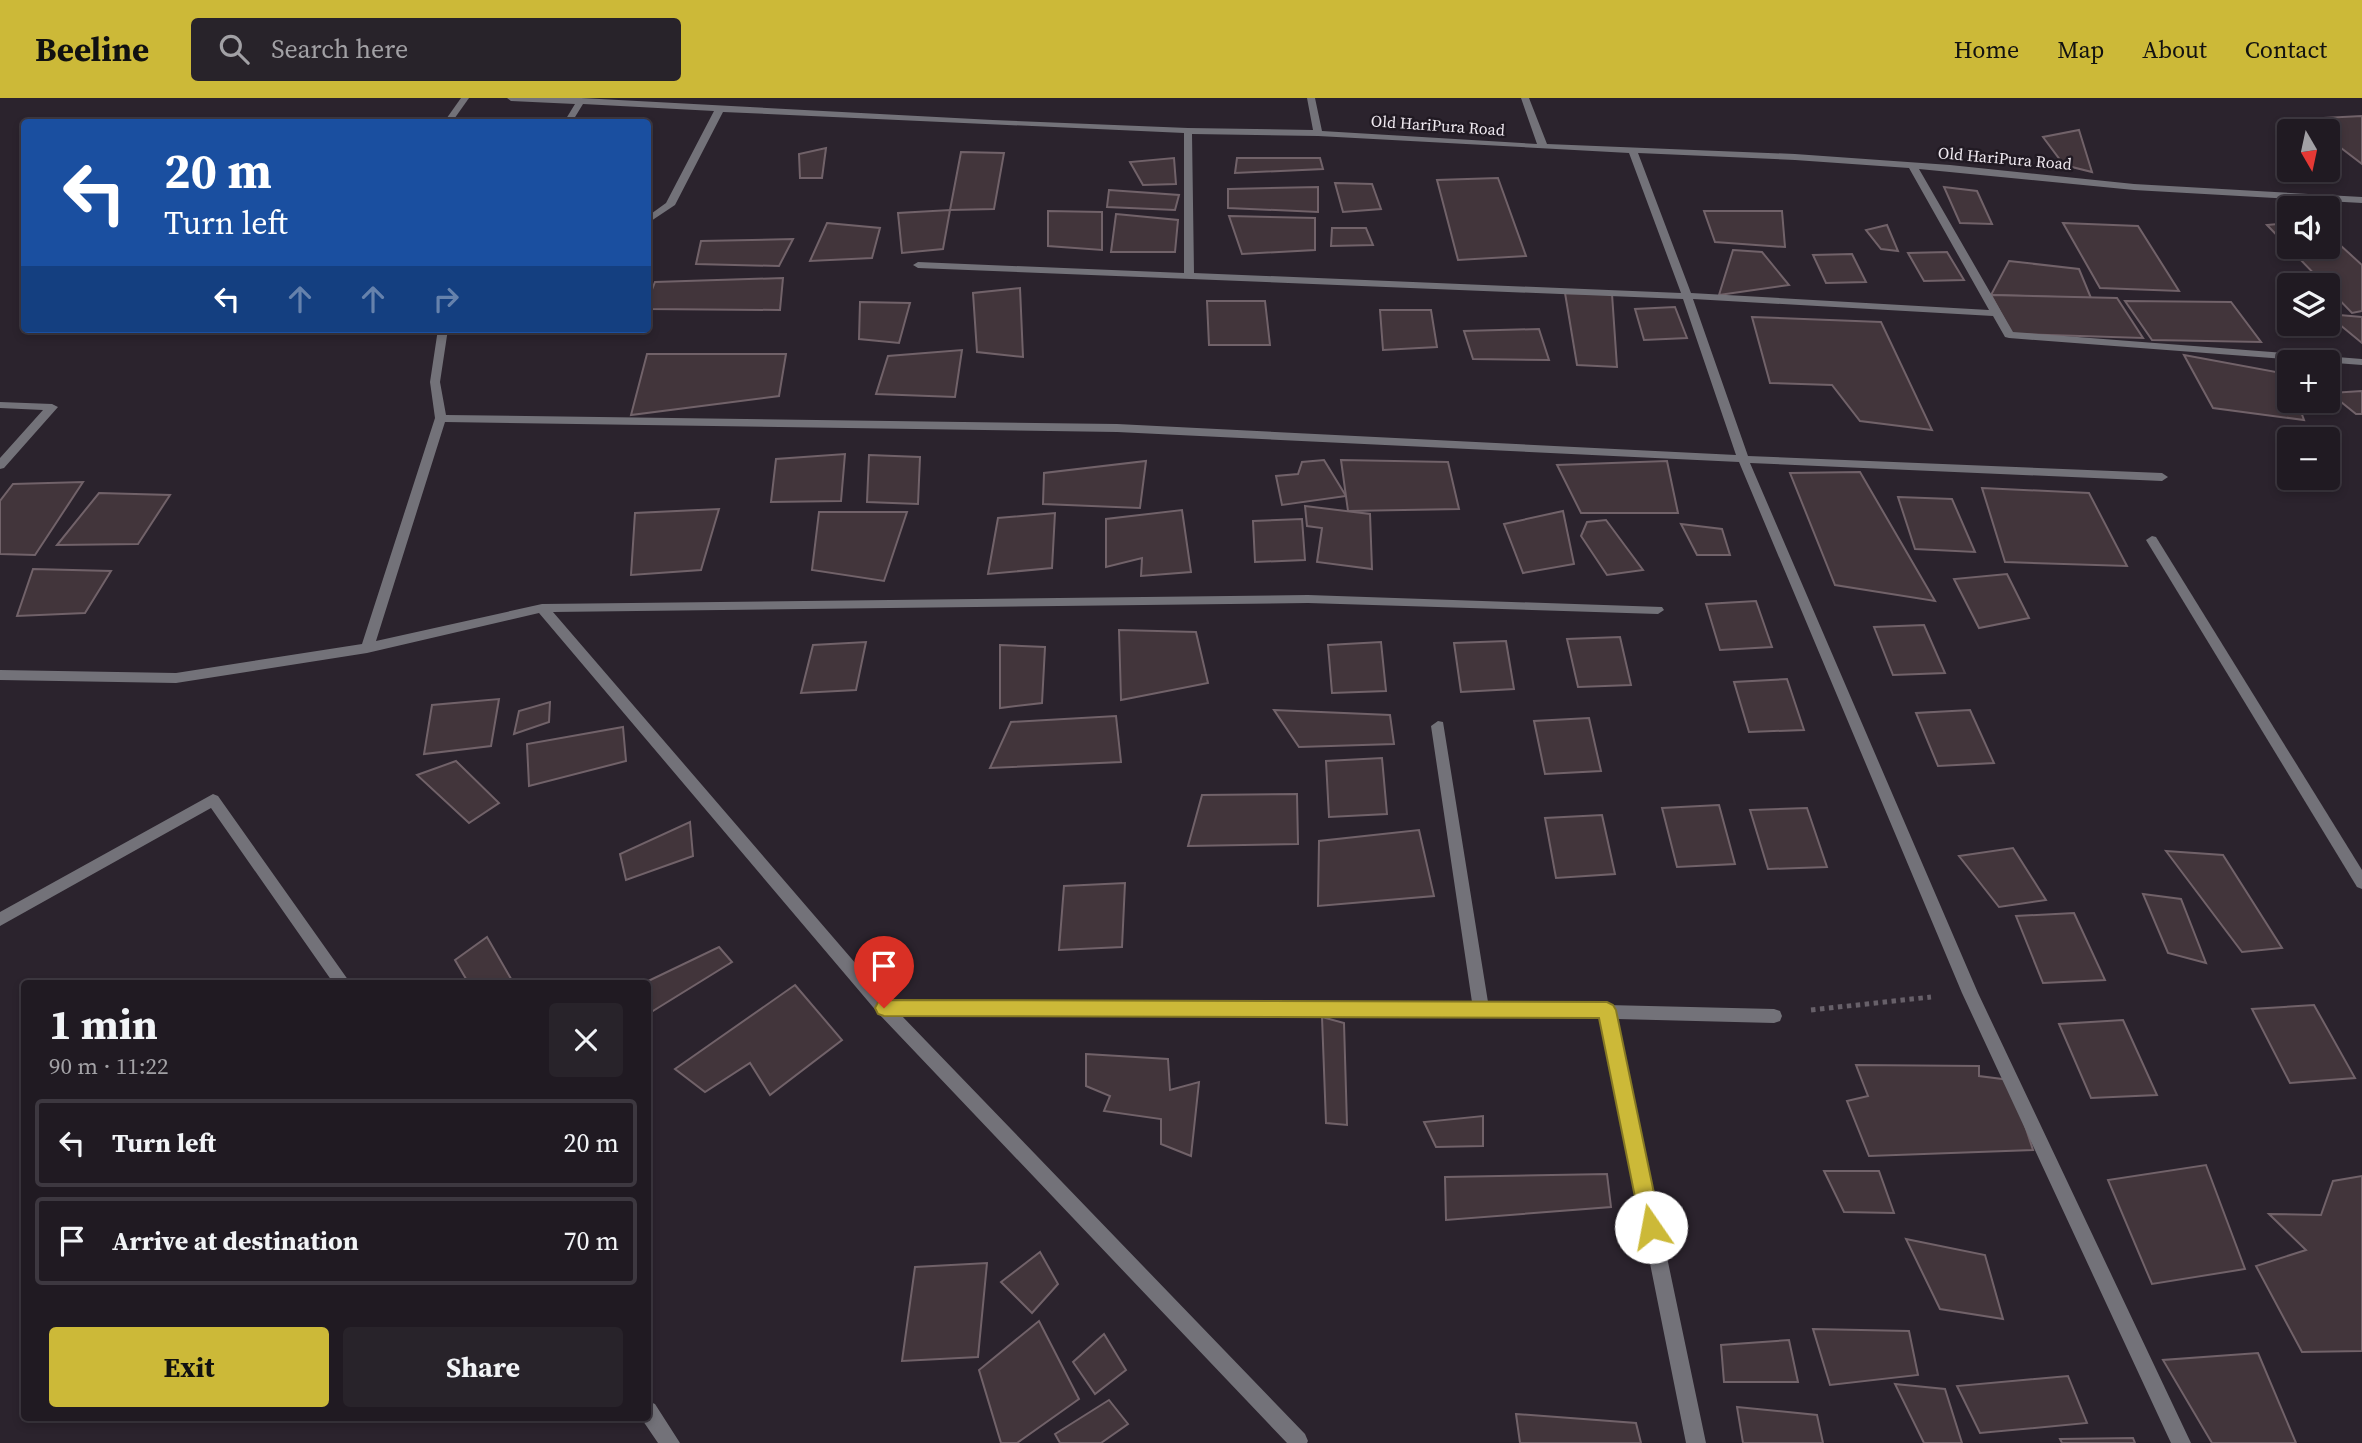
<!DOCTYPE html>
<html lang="en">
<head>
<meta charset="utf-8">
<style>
	body { margin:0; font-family:"Source Serif 4",serif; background:#28232a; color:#f1f3f6; height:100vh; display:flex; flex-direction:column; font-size:26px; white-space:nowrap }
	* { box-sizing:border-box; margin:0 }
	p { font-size:23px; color:#a2a1a5 }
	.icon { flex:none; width:38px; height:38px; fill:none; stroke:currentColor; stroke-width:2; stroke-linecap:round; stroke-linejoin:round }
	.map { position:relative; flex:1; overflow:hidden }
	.panel { position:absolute; left:21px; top:882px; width:630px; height:441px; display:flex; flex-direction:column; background:#201a22; border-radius:7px; box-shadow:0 4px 10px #0003,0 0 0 2px #3d3840 }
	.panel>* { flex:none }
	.hud { position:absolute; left:21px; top:21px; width:630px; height:214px; border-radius:7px; box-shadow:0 4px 10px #0003,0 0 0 2px #3d3840; background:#1a4fa0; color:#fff; overflow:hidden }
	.needle { width:46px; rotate:171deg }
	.buttons { position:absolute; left:2277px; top:21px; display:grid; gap:14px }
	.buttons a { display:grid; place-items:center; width:63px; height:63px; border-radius:7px; background:#201a22; box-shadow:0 4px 10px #0003,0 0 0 2px #3d3840; font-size:35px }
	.pin { position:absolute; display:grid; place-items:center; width:60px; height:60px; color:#fff; margin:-72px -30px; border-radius:50% 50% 50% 0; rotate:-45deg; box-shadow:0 0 7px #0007 }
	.pin .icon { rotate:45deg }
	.me { position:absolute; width:77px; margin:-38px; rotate:348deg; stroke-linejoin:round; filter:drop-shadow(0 0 5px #0008) }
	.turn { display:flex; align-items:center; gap:24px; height:147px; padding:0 28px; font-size:32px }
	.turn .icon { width:91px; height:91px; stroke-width:2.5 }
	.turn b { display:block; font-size:49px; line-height:60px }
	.lanes { display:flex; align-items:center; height:66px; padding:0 28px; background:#0003; justify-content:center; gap:35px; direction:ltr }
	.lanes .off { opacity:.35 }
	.round { display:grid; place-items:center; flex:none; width:74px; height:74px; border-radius:7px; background:#28232a }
	.head { display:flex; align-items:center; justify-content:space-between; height:119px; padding:0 28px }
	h1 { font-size:42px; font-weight:700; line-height:52px }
	.action { display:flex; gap:14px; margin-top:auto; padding:14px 28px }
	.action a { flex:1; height:80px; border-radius:7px; background:#ccb938; color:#111; font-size:28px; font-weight:700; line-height:80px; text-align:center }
	.action a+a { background:#28232a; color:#f1f3f6 }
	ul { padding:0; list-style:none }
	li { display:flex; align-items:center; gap:21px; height:88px; margin:0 14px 10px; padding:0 14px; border:4px solid #3d3840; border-radius:7px }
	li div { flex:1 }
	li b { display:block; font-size:26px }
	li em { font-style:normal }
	header { display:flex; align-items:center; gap:42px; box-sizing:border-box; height:98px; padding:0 35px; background:#ccb938; color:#111 }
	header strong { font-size:33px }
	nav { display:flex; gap:38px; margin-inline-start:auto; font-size:24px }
	.search { width:490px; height:63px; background:#28232a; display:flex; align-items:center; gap:18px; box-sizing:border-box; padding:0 24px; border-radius:7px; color:#a2a1a5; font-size:26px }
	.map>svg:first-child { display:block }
	.building { fill:#42353b; stroke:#716269; stroke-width:2 }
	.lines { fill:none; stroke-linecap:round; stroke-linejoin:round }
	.path { stroke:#676069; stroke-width:5; stroke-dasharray:4.5 4.5; stroke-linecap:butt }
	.minor { fill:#737279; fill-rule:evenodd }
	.route { fill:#ccb938; stroke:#857824; stroke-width:2 }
	.labels { text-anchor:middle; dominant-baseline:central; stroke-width:5; stroke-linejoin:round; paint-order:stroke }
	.far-street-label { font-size:16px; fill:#efe9f0; stroke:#211a23 }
</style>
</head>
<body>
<header>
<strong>Beeline</strong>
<div class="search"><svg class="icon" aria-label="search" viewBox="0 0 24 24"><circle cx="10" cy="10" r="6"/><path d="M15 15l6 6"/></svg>Search here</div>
<nav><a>Home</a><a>Map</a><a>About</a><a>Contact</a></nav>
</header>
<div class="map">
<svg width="2362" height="1345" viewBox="0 0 2362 1345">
	<rect width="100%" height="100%" fill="#2b232d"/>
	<g class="building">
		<path d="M2362,18V66L2328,40V33H2319L2302,21Z"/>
		<path d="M2079,32L2092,74L2064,67L2043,39Z"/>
		<path d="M826,50L822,80H800L799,56Z"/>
		<path d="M961,54L1004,55L994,111L950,112Z"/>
		<path d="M1174,60L1176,86L1143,87L1130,64Z"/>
		<path d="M1237,60H1320L1323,71L1235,75Z"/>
		<path d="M1498,80L1526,158L1458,162L1437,82Z"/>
		<path d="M1335,85L1372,86L1381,111L1343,114Z"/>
		<path d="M1318,89V114L1228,110V91Z"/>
		<path d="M1944,89L1977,93L1992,126L1960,125Z"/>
		<path d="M1109,92L1179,97L1175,112L1107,109Z"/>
		<path d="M950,112L943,151L902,155L898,115Z"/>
		<path d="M1048,113L1102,114V152L1048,148Z"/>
		<path d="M1704,113H1782L1785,149L1715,144Z"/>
		<path d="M1116,116L1178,122L1175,154H1111Z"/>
		<path d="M1229,118L1315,120V152L1242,156Z"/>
		<path d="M827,125L880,130L872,160L810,163Z"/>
		<path d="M2063,125L2138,128L2179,193L2100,190Z"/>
		<path d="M2289,125V149H2328V136L2362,167V213L2352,215L2267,127Z"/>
		<path d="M1887,127L1898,153L1881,151L1866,132Z"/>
		<path d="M1332,130H1366L1373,147L1331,148Z"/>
		<path d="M793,141L779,168L696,166L701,143Z"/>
		<path d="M1733,152L1762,154L1789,187L1719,197Z"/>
		<path d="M1947,154L1964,182L1924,183L1908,155Z"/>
		<path d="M1852,156L1866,184L1826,185L1813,157Z"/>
		<path d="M2009,163L2079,171L2091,200L1991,197Z"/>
		<path d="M783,180L780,212L648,211V202L655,184Z"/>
		<path d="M1020,190L1023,259L977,254L973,195Z"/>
		<path d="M1565,195L1612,196L1617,269L1577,267Z"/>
		<path d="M1991,197L2117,200L2143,240L2012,236Z"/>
		<path d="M1207,203H1265L1270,247H1209Z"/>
		<path d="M2125,203L2231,204L2261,244L2152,242Z"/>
		<path d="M860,204L910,205L899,245L859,241Z"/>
		<path d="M1675,209L1687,240L1644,242L1635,211Z"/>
		<path d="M1380,212H1431L1437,249L1383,252Z"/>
		<path d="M2328,216L2362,219V245L2328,217Z"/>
		<path d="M1752,219L1881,224L1932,332L1860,323L1832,287L1770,285Z"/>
		<path d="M1539,231L1549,262L1473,261L1464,233Z"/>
		<path d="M962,252L955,299L876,296L888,258Z"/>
		<path d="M647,256H786L779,298L631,317Z"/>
		<path d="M2184,257L2287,276L2289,303H2297L2304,322L2213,310Z"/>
		<path d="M2362,293V316H2356L2330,295Z"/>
		<path d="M845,356L841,403L771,404L776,361Z"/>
		<path d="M869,357L920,359L918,406L867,404Z"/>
		<path d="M1324,362L1346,398L1282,407L1276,378L1298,376L1302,364Z"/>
		<path d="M1341,362L1448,364L1459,411L1348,413Z"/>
		<path d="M1146,363L1140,410L1043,406L1044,375Z"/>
		<path d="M1667,363L1678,415H1581L1557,367Z"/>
		<path d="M1860,374L1935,503L1835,487L1790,375Z"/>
		<path d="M83,384L35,457L0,456V403L13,386Z"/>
		<path d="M1982,390L2089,395L2127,468L2005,464Z"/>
		<path d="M99,395L170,397L138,446L57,447Z"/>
		<path d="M1898,399L1952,401L1975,454L1915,451Z"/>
		<path d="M1305,408L1370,416L1372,471L1317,464L1322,430L1307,428Z"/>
		<path d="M719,411L701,472L631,477L635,415Z"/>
		<path d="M1182,412L1191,474L1141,478L1142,460L1106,469V421Z"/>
		<path d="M1563,413L1574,466L1523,475L1504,426Z"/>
		<path d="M819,414H907L884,483L812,472Z"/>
		<path d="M1055,415L1052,470L988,476L998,420Z"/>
		<path d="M1302,421L1305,462L1255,464L1253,423Z"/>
		<path d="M1606,422L1643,472L1607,477L1581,438L1587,424Z"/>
		<path d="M1681,426L1722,431L1730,457H1697Z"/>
		<path d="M33,471L111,473L85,515L17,518Z"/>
		<path d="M2007,476L2029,520L1979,530L1954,481Z"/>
		<path d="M1756,503L1772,549L1720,552L1706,506Z"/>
		<path d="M1924,527L1945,575L1893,577L1874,529Z"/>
		<path d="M1119,532L1196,534L1208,585L1121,602Z"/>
		<path d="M1620,539L1631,587L1578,589L1567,541Z"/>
		<path d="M1506,543L1514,591L1461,594L1454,545Z"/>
		<path d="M866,544L856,592L801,595L813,547Z"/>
		<path d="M1381,544L1386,593L1332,595L1328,547Z"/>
		<path d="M1000,547L1045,549L1042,605L1000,610Z"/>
		<path d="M1787,581L1804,632L1749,634L1734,584Z"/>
		<path d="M499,601L491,648L424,656L432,607Z"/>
		<path d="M550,604L549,624L514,636L519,613Z"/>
		<path d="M1274,612L1390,617L1394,646L1299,649Z"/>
		<path d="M1970,612L1994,665L1938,668L1916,615Z"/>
		<path d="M1116,618L1121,664L990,670L1011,624Z"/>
		<path d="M1589,620L1601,673L1545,676L1534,623Z"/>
		<path d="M623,629L626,663L529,688L527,646Z"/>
		<path d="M1382,660L1387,716L1329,719L1326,663Z"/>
		<path d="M456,663L499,705L469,725L417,677Z"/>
		<path d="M1297,696L1298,746L1188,748L1202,697Z"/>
		<path d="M1719,707L1735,766L1677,769L1662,710Z"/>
		<path d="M1807,710L1827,769L1768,771L1750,712Z"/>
		<path d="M1602,717L1615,776L1556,780L1545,720Z"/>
		<path d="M690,724L693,758L626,782L620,756Z"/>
		<path d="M1419,732L1434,798L1318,808L1319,743Z"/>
		<path d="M2013,750L2046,802L1999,809L1959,758Z"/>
		<path d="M2166,753L2223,757L2282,850L2242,854Z"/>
		<path d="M1125,785L1122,849L1059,852L1064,788Z"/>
		<path d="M2143,796L2181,801L2206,865L2168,855Z"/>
		<path d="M2074,815L2105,882L2043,885L2016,818Z"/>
		<path d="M487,839L514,886H469L455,862Z"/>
		<path d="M719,849L732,864L648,916V886H642Z"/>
		<path d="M795,887L842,942L770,997L750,965L705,994L675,971Z"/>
		<path d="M2314,907L2355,980L2290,985L2252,911Z"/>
		<path d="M1322,919L1344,925L1347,1027L1326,1025Z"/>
		<path d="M2123,922L2157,997L2091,1000L2059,926Z"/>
		<path d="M1086,956L1168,961L1170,992L1199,984L1191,1058L1161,1046V1021L1104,1013L1110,998L1086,988Z"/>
		<path d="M1856,967L1979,968V978L2010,982L2033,1052L1869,1058L1847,1003L1868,998Z"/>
		<path d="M1483,1018V1048L1436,1049L1424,1024Z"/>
		<path d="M2206,1067L2245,1171L2152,1186L2108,1082Z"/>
		<path d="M1824,1073H1879L1894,1115L1844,1114Z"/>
		<path d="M1607,1076L1611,1109L1446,1122L1445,1079Z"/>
		<path d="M2362,1078V1253L2302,1254L2256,1168L2306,1152L2269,1116L2321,1117L2333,1083Z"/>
		<path d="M1906,1141L1985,1157L2003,1221L1940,1211Z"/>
		<path d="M1040,1154L1058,1186L1032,1215L1001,1184Z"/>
		<path d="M987,1165L978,1259L902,1263L915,1169Z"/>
		<path d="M1039,1223L1079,1301L1017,1345H1001L979,1272Z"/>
		<path d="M1813,1231L1909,1233L1918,1277L1830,1287Z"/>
		<path d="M1104,1236L1126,1272L1095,1296L1073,1264Z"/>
		<path d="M1789,1242L1798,1284H1724L1721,1247Z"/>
		<path d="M2258,1255L2296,1345H2212L2163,1262Z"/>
		<path d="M2068,1278L2087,1325L1980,1335L1957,1288Z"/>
		<path d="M1895,1286L1945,1291L1962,1345H1924Z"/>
		<path d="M1109,1302L1128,1326L1101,1345H1060L1055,1336Z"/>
		<path d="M1737,1309L1817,1317L1823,1345H1743Z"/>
		<path d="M1516,1316L1636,1325L1641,1345H1520Z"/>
		<path d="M2133,1340L2135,1345H2062L2060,1341Z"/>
	</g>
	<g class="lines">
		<path class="path" d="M1811,912L1931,899"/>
		<g class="minor">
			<path d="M461,0H469L452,24H444Z"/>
			<path d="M507,0H581L993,22L1188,30L1313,32L1307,0H1315L1322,33L1537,46L1521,0H1529L1547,46L1795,56L1950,67L2134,86L2362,99V105L2134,92L1919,71L2013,234L2362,261V267L2009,240L2005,239L1993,218L1693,201L1748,358L2162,375L2168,379L2162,383L1750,365L1978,895L2191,1345H2171L1962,895L1739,364L1117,334L445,324L376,543L542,506L1308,497L1662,509L1664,512L1658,516L1308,505L553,514L888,903L1472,904L1431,628L1438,623L1443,624L1488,904L1774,911L1780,913L1782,918L1780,923L1774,925L1617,921L1706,1345H1686L1601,921L1481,918L901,917L1305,1336L1308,1343L1307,1345H1287L878,915L539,515L367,555L176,585L0,582V572L176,575L362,546L435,320L430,284L438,231H448L440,284L446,317L1117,326L1736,357L1683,201L918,170L913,167L918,164L1184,175V35L723,14L675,107L648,125V118L666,105L714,13L583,6L572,24H564L575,6L511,3ZM1192,36L1318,38L1629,55L1681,195L1194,175ZM1638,55L1795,62L1909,70L1989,212L1691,195Z"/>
			<path d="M0,304L52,306L58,309L4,370L0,371V360L43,312L0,310Z"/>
			<path d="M2152,438L2156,439L2362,772V791L2357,789L2146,442Z"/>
			<path d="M213,696L218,698L351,886H334L211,710L0,828V814Z"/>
			<path d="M648,1303L655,1306L680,1345H658L641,1320H648Z"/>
		</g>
	</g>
	<path class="route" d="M884,902L1607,904L1613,907L1616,912L1661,1129L1658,1136L1651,1139L1644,1136L1641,1129L1599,920L884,918L878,916L875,910L878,904Z"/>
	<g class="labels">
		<g class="far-street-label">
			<text transform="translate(1438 27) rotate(4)">Old HariPura Road</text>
			<text transform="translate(2005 60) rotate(5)">Old HariPura Road</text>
		</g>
	</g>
</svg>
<div class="buttons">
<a><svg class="needle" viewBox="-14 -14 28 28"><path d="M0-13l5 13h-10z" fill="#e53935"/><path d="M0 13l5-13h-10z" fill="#a2a1a5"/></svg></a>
<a><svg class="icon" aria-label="sound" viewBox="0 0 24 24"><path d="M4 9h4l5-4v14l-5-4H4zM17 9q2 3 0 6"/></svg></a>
<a><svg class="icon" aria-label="layers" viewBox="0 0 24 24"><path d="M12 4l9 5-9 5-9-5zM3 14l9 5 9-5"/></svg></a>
<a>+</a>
<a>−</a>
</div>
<div class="pin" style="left:884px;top:910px;background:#d93025"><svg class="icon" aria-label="arrive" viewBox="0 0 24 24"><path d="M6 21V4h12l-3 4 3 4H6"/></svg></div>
<svg class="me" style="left:1651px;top:1129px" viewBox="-20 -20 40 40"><circle r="19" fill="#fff"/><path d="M0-13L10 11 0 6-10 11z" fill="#ccb938"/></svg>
<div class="hud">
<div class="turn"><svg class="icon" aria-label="left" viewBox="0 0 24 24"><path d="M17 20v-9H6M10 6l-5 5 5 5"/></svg><div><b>20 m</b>Turn left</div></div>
<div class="lanes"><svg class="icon" aria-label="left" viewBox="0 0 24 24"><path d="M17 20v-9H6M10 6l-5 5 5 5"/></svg><svg class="icon off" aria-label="ahead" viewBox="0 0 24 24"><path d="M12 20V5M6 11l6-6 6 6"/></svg><svg class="icon off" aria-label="ahead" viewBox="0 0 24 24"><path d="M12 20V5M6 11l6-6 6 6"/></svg><svg class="icon off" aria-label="right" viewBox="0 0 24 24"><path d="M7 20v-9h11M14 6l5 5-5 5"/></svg></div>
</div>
<section class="panel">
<div class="head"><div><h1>1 min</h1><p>90 m · 11:22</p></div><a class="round"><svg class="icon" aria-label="close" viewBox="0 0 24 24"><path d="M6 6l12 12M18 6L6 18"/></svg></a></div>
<ul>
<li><svg class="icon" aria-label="left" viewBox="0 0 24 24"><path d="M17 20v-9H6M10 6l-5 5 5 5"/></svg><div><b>Turn left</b></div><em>20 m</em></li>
<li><svg class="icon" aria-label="arrive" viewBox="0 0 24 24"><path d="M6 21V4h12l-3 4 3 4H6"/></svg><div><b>Arrive at destination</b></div><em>70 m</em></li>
</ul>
<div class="action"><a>Exit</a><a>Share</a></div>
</section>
</div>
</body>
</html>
